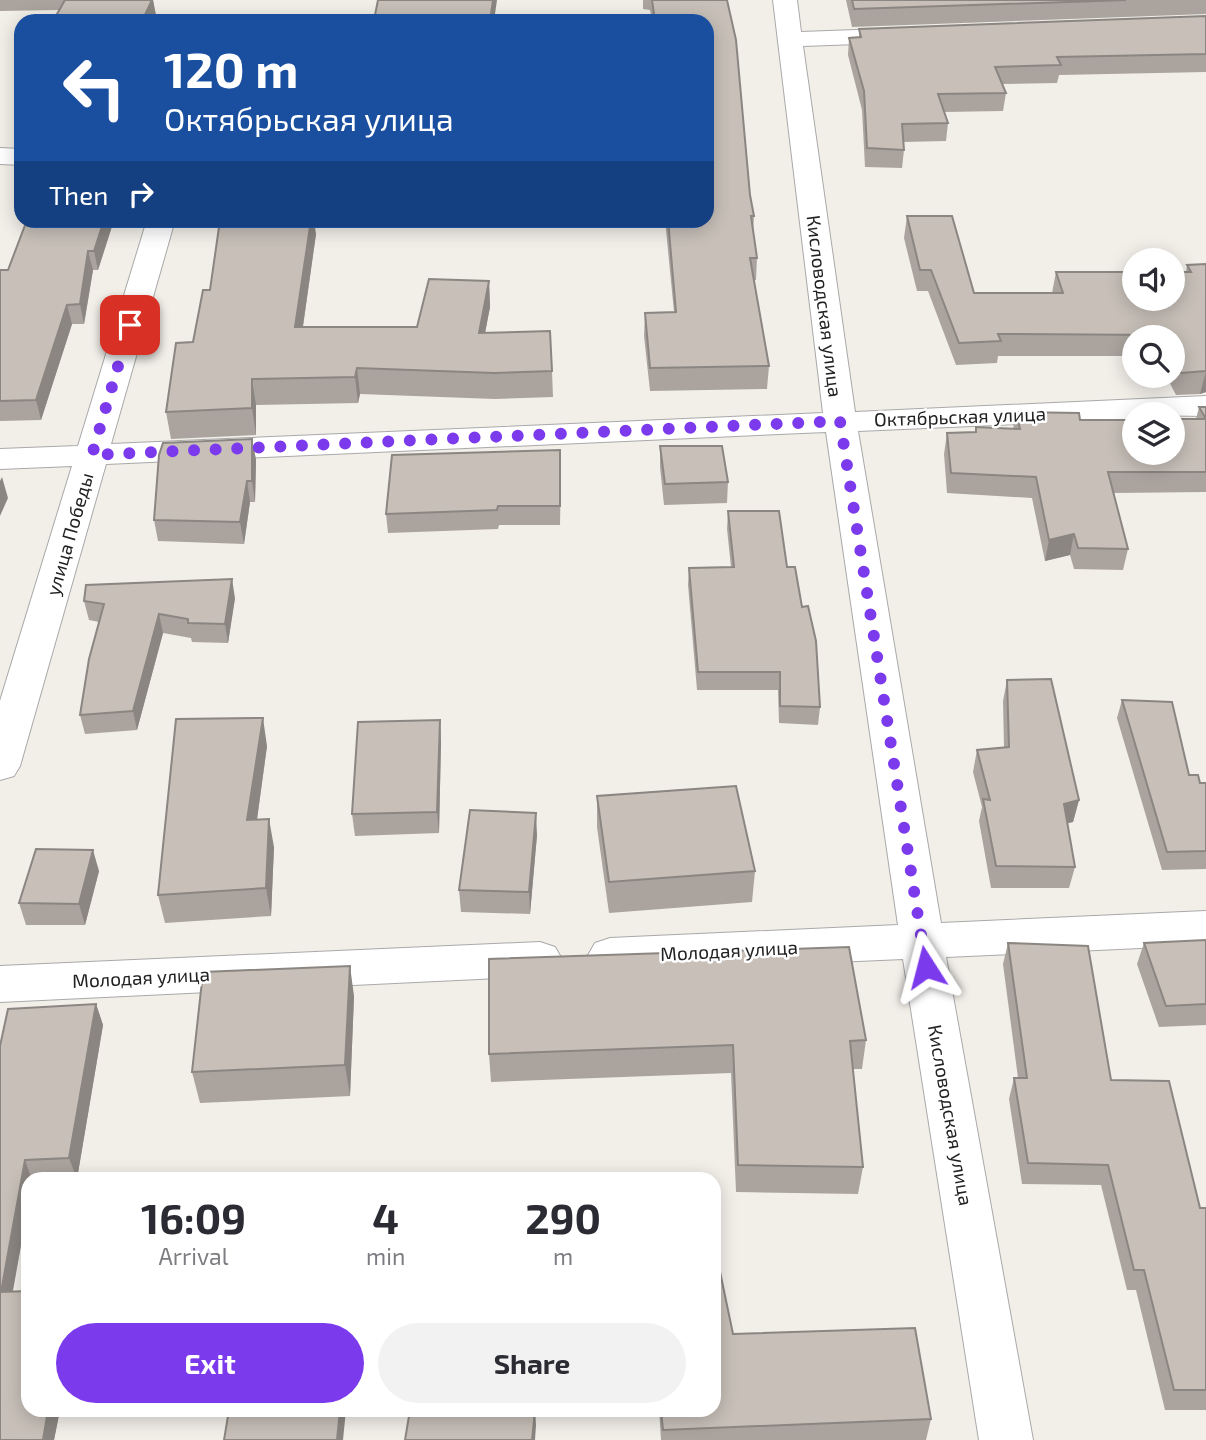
<!DOCTYPE html>
<html lang="en">
<head>
<meta charset="utf-8">
<style>
	body { margin:0; font-family:"Exo 2",sans-serif; background:#f2f2f3; color:#2b2b33; height:100vh; display:flex; flex-direction:column; font-size:26px; white-space:nowrap }
	* { box-sizing:border-box; margin:0 }
	p { font-size:23px; color:#7c7c81 }
	.icon { flex:none; width:38px; height:38px; fill:none; stroke:currentColor; stroke-width:2; stroke-linecap:round; stroke-linejoin:round }
	.map { position:relative; flex:1; overflow:hidden }
	.panel { position:absolute; left:21px; top:1172px; width:700px; height:245px; display:flex; flex-direction:column; background:#fff; border-radius:21px; box-shadow:0 4px 18px #0003 }
	.panel>* { flex:none }
	.banner { position:absolute; left:14px; top:14px; width:700px; height:214px; border-radius:21px; box-shadow:0 4px 18px #0003; background:#1a4fa0; color:#fff; overflow:hidden }
	.buttons { position:absolute; left:1122px; top:248px; display:grid; gap:14px }
	.buttons a { display:grid; place-items:center; width:63px; height:63px; border-radius:50%; background:#fff; box-shadow:0 4px 18px #0003; font-size:35px }
	.pin { position:absolute; display:grid; place-items:center; width:60px; height:60px; color:#fff; margin:-30px; border-radius:14px; box-shadow:0 4px 10px #0006 }
	.me { position:absolute; width:77px; margin:-38px; rotate:351deg; stroke-linejoin:round; filter:drop-shadow(0 0 5px #0008) }
	.turn { display:flex; align-items:center; gap:24px; height:147px; padding:0 35px; font-size:32px }
	.turn .icon { width:91px; height:91px; stroke-width:2.5 }
	.turn b { display:block; font-size:49px; line-height:60px }
	.then { display:flex; align-items:center; height:66px; padding:0 35px; background:#0003; gap:14px; font-size:26px }
	.eta { display:flex; justify-content:space-evenly; align-items:center; height:119px; text-align:center }
	.eta b { font-size:42px; font-weight:700; line-height:49px }
	.cta { display:flex; gap:14px; margin-top:auto; padding:14px 35px }
	.cta a { flex:1; height:80px; border-radius:42px; background:#7c3aed; color:#fff; font-size:28px; font-weight:700; line-height:80px; text-align:center }
	.cta a+a { background:#f2f2f3; color:#2b2b33 }
	.map>svg:first-child { display:block }
	.lines { fill:none; stroke-linecap:round; stroke-linejoin:round }
	.minor-casing { stroke:#a9a9a9; stroke-width:2 }
	.minor { fill:#fff; fill-rule:evenodd }
	.wall { fill:#aba49e }
	.shaded-wall { fill:#8b8681 }
	.building { fill:#c7bfb8; stroke:#8b8681; stroke-width:2 }
	.route { stroke:#7c3aed; stroke-width:12; stroke-dasharray:0 21.6 }
	.labels { text-anchor:middle; dominant-baseline:central; stroke-width:5; stroke-linejoin:round; paint-order:stroke }
	.street-label { font-size:19px; fill:#222; stroke:#fff }
</style>
</head>
<body>
<div class="map">
<svg width="1206" height="1440" viewBox="0 0 1206 1440">
	<rect width="100%" height="100%" fill="#f2efe9"/>
	<g class="lines">
		<defs>
			<g id="minor">
				<path d="M773,0H797L801,32L912,28L920,30L924,35L920,40L912,42L803,46L855,412L1206,396V416L1134,415V419L858,431L941,923L1206,911V945L946,957L1033,1440H979L903,959L610,972L595,967L588,955L595,943L610,938L898,925L826,432L106,464L20,766L14,776L0,780V701L72,466L0,469V449L78,446L147,220H175L111,444L823,413Z"/>
				<path d="M0,148L21,149V165L0,164Z"/>
				<path d="M540,942L555,947L562,959L555,971L540,976L0,1002V966Z"/>
			</g>
		</defs>
		<use href="#minor" class="minor-casing"/>
		<use href="#minor" class="minor"/>
	</g>
	<g class="wall">
		<path d="M0,0H153L157,21H53L60,10L0,11Z"/>
		<path d="M643,0H727L750,195L754,216L753,232L757,258L756,280H754L769,366L767,389L650,391L644,336L645,313L674,312L665,220H707V21H652L650,10L643,9Z"/>
		<path d="M846,0H1206V14L852,27Z"/>
		<path d="M1206,16V72L1059,75L1057,83L1002,84L1006,93L1003,111L944,112L948,123L946,141L903,142L904,150L902,168L865,167L862,110L848,55L849,38L859,37V29Z"/>
		<path d="M907,216L974,293H1052L1056,272H1186L1187,265L1206,264V392L1200,394L1176,395L1166,376H1172V338H1134V356H998L997,363L956,365L928,291H917L904,238Z"/>
		<path d="M114,220L98,270H93L84,324H72L41,420L0,421V270H8Z"/>
		<path d="M316,234L303,327H417L489,281L490,307L485,333L552,371L553,397L495,399L360,394L358,403L256,405V435L171,439L166,412L193,342L210,290Z"/>
		<path d="M1199,407H1206V492L1113,493L1128,549L1123,570L1074,569L1070,555L1045,561L1032,498L947,493L944,454L947,433L975,432L976,427L1013,429L1016,412L1080,420L1196,419Z"/>
		<path d="M252,439L256,460L255,502H250L244,544L158,541L154,520Z"/>
		<path d="M660,446L728,482L727,503L664,505L660,467Z"/>
		<path d="M561,468L560,525H499L498,529L388,533L386,514Z"/>
		<path d="M728,511L787,567L802,607L820,707L818,725L779,723L778,690H697L688,585L689,568L731,567L727,529Z"/>
		<path d="M235,598L228,643L192,642L191,638L163,633L137,730L85,734L80,715L99,622L89,620L84,601Z"/>
		<path d="M1007,680L1079,800L1073,822L1067,823L1075,867L1069,888H991L979,821L982,807L973,772L977,750L1004,747L1003,701Z"/>
		<path d="M1122,700L1189,775L1200,783H1206V869L1162,870L1117,718Z"/>
		<path d="M440,720L441,742L439,833L355,836L352,814Z"/>
		<path d="M267,746L257,820L274,847L271,916L165,923L158,895Z"/>
		<path d="M597,796L755,871L752,902L609,913L597,827Z"/>
		<path d="M537,835L530,914L461,912L459,890Z"/>
		<path d="M99,871L85,925H26L19,903Z"/>
		<path d="M1206,940V1025L1159,1027L1137,964L1144,943Z"/>
		<path d="M1008,943L1111,1080L1200,1208H1206V1410H1165L1136,1290H1127L1101,1185L1022,1184L1009,1099L1014,1078H1018L1003,964Z"/>
		<path d="M354,996L350,1096L200,1103L192,1072Z"/>
		<path d="M96,1004L103,1025L77,1179L28,1180V1206L13,1291L28,1410H60L54,1440H0V1046Z"/>
		<path d="M866,1040L862,1069H853L863,1167L858,1194L736,1192L731,1073L491,1082L489,1054Z"/>
		<path d="M733,1334L931,1419L926,1440H661L659,1410H714Z"/>
	</g>
	<g class="shaded-wall">
		<path d="M152,0H153L157,21H142Z"/>
		<path d="M493,0H497L494,21H490Z"/>
		<path d="M104,220H114L98,270L94,251Z"/>
		<path d="M311,220H314L316,234L299,353L295,327Z"/>
		<path d="M88,251L93,270L84,324L80,304Z"/>
		<path d="M489,281L490,307L480,359L479,333Z"/>
		<path d="M67,305L72,324L41,420L36,400Z"/>
		<path d="M357,368L360,394L358,403L355,377Z"/>
		<path d="M1206,371V392L1200,394Z"/>
		<path d="M252,379L256,405V435L252,408Z"/>
		<path d="M252,439L256,460L255,502L252,481Z"/>
		<path d="M2,477L8,498L0,516V481Z"/>
		<path d="M247,481L250,502L244,544L240,522Z"/>
		<path d="M1074,534L1070,555L1045,561L1049,540Z"/>
		<path d="M232,579L235,598L228,643L225,624Z"/>
		<path d="M159,614L163,633L137,730L133,711Z"/>
		<path d="M263,718L267,746L253,848L247,820Z"/>
		<path d="M440,720L441,742L439,833L437,812Z"/>
		<path d="M1079,800L1073,822L1058,825L1064,804Z"/>
		<path d="M536,813L537,835L530,914L529,892Z"/>
		<path d="M269,819L274,847L271,916L266,888Z"/>
		<path d="M93,850L99,871L85,925L79,904Z"/>
		<path d="M350,966L354,996L350,1096L345,1065Z"/>
		<path d="M96,1004L103,1025L77,1179L69,1158Z"/>
		<path d="M25,1160L32,1180H28V1206L9,1311L1,1292Z"/>
		<path d="M48,1410H60L54,1440H43Z"/>
		<path d="M340,1410H346L343,1440H337Z"/>
		<path d="M535,1410L536,1425L535,1440H532Z"/>
	</g>
	<g class="building">
		<path d="M65,0H152L142,21H53Z"/>
		<path d="M378,0H493L490,21H250L251,19L374,20Z"/>
		<path d="M652,0H727L736,40L750,195L754,216H751L757,258H750L769,366L650,368L645,313L676,312L668,220H707V21H655Z"/>
		<path d="M852,0H1126L854,9Z"/>
		<path d="M1206,16V54L1057,57L1061,65L995,67L1006,93L938,94L948,123L902,124L904,150L867,148L864,91L849,38L861,37L859,29Z"/>
		<path d="M907,216H952L974,293H1063L1056,272H1134V299H1172V272H1191L1187,265L1206,264V371L1181,373L1172,357V338H1162L1160,335L998,334L1001,341L959,343L931,270H920Z"/>
		<path d="M27,220H104L94,251H88L80,304L67,305L36,400L0,401V270H8Z"/>
		<path d="M220,220H311L295,327H417L429,279L489,281L479,333L550,331L552,371L494,373L357,368L355,377L252,379V408L166,412L176,343L193,342L203,290H210Z"/>
		<path d="M1199,407H1206V472H1108L1128,549L1078,548L1074,534L1049,540L1036,477L951,473L947,433L976,432V427L1020,429L1016,412L1079,413L1080,420H1134V453H1172V419H1206Z"/>
		<path d="M252,439V481H247L240,522L154,520L159,455L163,443Z"/>
		<path d="M660,446H722L728,482L665,484Z"/>
		<path d="M560,450V506H498L497,510L386,514L392,455Z"/>
		<path d="M728,511H779L787,567H795L802,607L808,606L816,641L820,707L780,706V672H698L689,568L734,567Z"/>
		<path d="M232,579L225,624L188,623V619L159,614L133,711L80,715L89,659L104,604L84,601L86,585Z"/>
		<path d="M1051,679L1079,800L1064,804L1075,867L996,866L983,799L990,800L977,750L1009,747L1007,680Z"/>
		<path d="M1122,700L1172,702L1189,775H1198L1200,783H1206V851L1167,852Z"/>
		<path d="M263,718L247,820L269,819L266,888L158,895L176,719Z"/>
		<path d="M440,720L437,812L352,814L358,722Z"/>
		<path d="M736,786L755,871L609,882L597,796Z"/>
		<path d="M470,810L536,813L529,892L459,890Z"/>
		<path d="M36,849L93,850L79,904L19,903Z"/>
		<path d="M1206,940V1004L1166,1006L1144,943Z"/>
		<path d="M1008,943L1088,946L1111,1080L1169,1081L1200,1208H1206V1390H1174L1144,1270H1134L1108,1165L1028,1163L1014,1078H1027Z"/>
		<path d="M849,947L866,1040L850,1041L863,1167L738,1165L733,1045L489,1054V959Z"/>
		<path d="M350,966L345,1065L192,1072L203,972Z"/>
		<path d="M96,1004L69,1158L25,1160L1,1292L28,1291V1410H48L43,1440H0V1046L8,1009Z"/>
		<path d="M714,1243L733,1334L915,1328L931,1419L663,1430L661,1410H714Z"/>
		<path d="M229,1410H340L337,1440H224Z"/>
		<path d="M410,1410H535L532,1440H405Z"/>
	</g>
	<g class="lines">
		<path class="route" d="M130,325L92,455L840,421L926,967"/>
	</g>
	<g class="labels">
		<g class="street-label">
			<text transform="translate(825 306) rotate(83)">Кисловодская улица</text>
			<text transform="translate(960 416) rotate(-2)">Октябрьская улица</text>
			<text transform="translate(69 534) rotate(-74)">улица Победы</text>
			<text transform="translate(729 950) rotate(-3)">Молодая улица</text>
			<text transform="translate(141 977) rotate(-3)">Молодая улица</text>
			<text transform="translate(951 1115) rotate(80)">Кисловодская улица</text>
		</g>
	</g>
</svg>
<div class="buttons">
<a><svg class="icon" aria-label="sound" viewBox="0 0 24 24"><path d="M4 9h4l5-4v14l-5-4H4zM17 9q2 3 0 6"/></svg></a>
<a><svg class="icon" aria-label="search" viewBox="0 0 24 24"><circle cx="10" cy="10" r="6"/><path d="M15 15l6 6"/></svg></a>
<a><svg class="icon" aria-label="layers" viewBox="0 0 24 24"><path d="M12 4l9 5-9 5-9-5zM3 14l9 5 9-5"/></svg></a>
</div>
<div class="pin" style="left:130px;top:325px;background:#d93025"><svg class="icon" aria-label="arrive" viewBox="0 0 24 24"><path d="M6 21V4h12l-3 4 3 4H6"/></svg></div>
<svg class="me" style="left:926px;top:967px" viewBox="-20 -20 40 40"><path d="M0-17L14 15 0 8-14 15z" fill="#7c3aed" stroke="#fff" stroke-width="4"/></svg>
<div class="banner">
<div class="turn"><svg class="icon" aria-label="left" viewBox="0 0 24 24"><path d="M17 20v-9H6M10 6l-5 5 5 5"/></svg><div><b>120 m</b>Октябрьская улица</div></div>
<div class="then">Then<svg class="icon" aria-label="right" viewBox="0 0 24 24"><path d="M7 20v-9h11M14 6l5 5-5 5"/></svg></div>
</div>
<section class="panel">
<div class="eta">
<div><b>16:09</b><p>Arrival</p></div>
<div><b>4</b><p>min</p></div>
<div><b>290</b><p>m</p></div>
</div>
<div class="cta"><a>Exit</a><a>Share</a></div>
</section>
</div>
</body>
</html>
